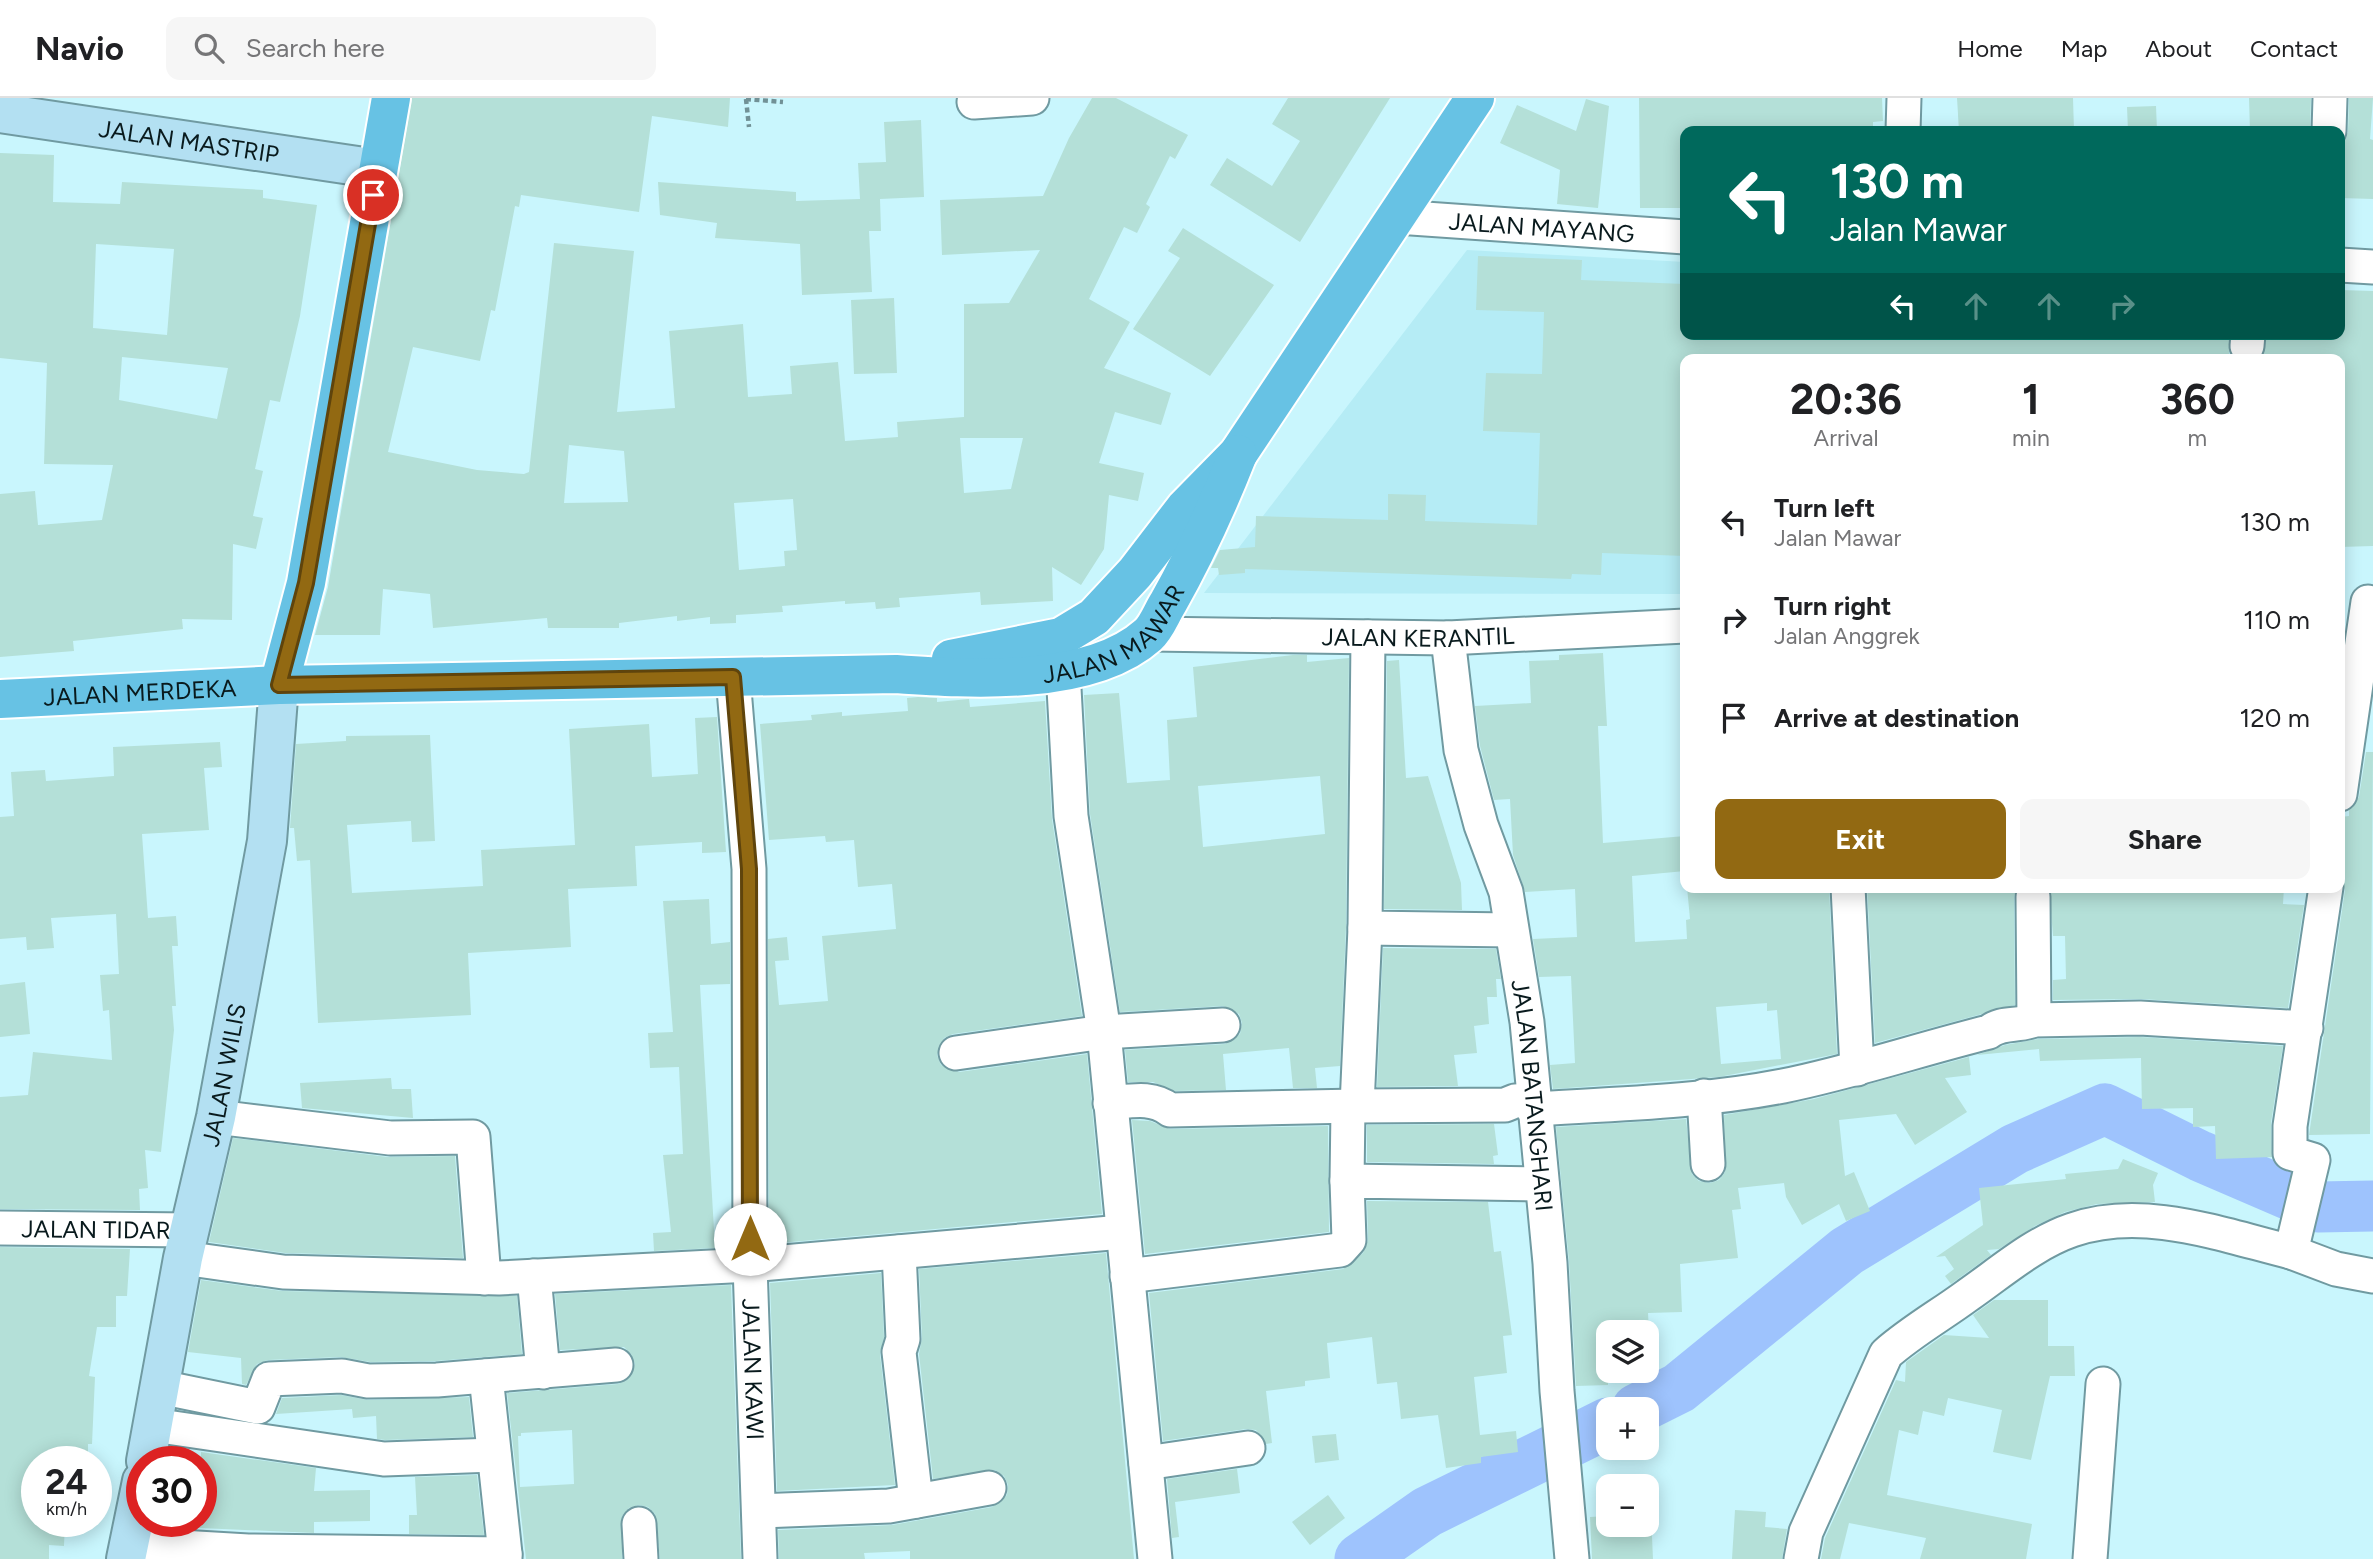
<!DOCTYPE html>
<html lang="en">
<head>
<meta charset="utf-8">
<style>
	body { margin:0; font-family:Figtree,sans-serif; background:#f6f6f6; color:#202124; height:100vh; display:flex; flex-direction:column; font-size:26px; white-space:nowrap }
	* { box-sizing:border-box; margin:0 }
	p { font-size:23px; color:#757577 }
	.icon { flex:none; width:38px; height:38px; fill:none; stroke:currentColor; stroke-width:2; stroke-linecap:round; stroke-linejoin:round }
	.map { position:relative; flex:1; overflow:hidden }
	.side { position:absolute; left:1680px; top:256px; width:665px; height:539px; display:flex; flex-direction:column; background:#fff; border-radius:14px; box-shadow:0 4px 18px #0003 }
	.side>* { flex:none }
	.hud { position:absolute; left:1680px; top:28px; width:665px; height:214px; border-radius:14px; box-shadow:0 4px 18px #0003; background:#00695c; color:#fff; overflow:hidden }
	.fabs { position:absolute; left:1596px; top:1222px; display:grid; gap:14px }
	.fabs a { display:grid; place-items:center; width:63px; height:63px; border-radius:14px; background:#fff; box-shadow:0 4px 18px #0003; font-size:35px }
	.speed { position:absolute; left:21px; top:1348px; display:flex; gap:14px; font-size:35px; font-weight:700; text-align:center }
	.speed>* { display:grid; place-content:center; width:91px; height:91px; border-radius:50%; background:#fff; box-shadow:0 4px 18px #0003; line-height:1 }
	.speed small { font-size:18px; font-weight:400 }
	.speed .limit { border:10px solid #d22; background:#fff; color:#111 }
	.pin { position:absolute; display:grid; place-items:center; width:60px; height:60px; color:#fff; margin:-30px; border:4px solid #fff; border-radius:50%; box-shadow:0 2px 7px #0007 }
	.me { position:absolute; width:77px; margin:-38px; rotate:0deg; stroke-linejoin:round; filter:drop-shadow(0 0 5px #0008) }
	.turn { display:flex; align-items:center; gap:24px; height:147px; padding:0 35px; font-size:32px }
	.turn .icon { width:91px; height:91px; stroke-width:2.5 }
	.turn b { display:block; font-size:49px; line-height:60px }
	.lanes { display:flex; align-items:center; height:66px; padding:0 35px; background:#0003; justify-content:center; gap:35px; direction:ltr }
	.lanes .off { opacity:.35 }
	.eta { display:flex; justify-content:space-evenly; align-items:center; height:119px; text-align:center }
	.eta b { font-size:42px; font-weight:700; line-height:49px }
	.action { display:flex; gap:14px; margin-top:auto; padding:14px 35px }
	.action a { flex:1; height:80px; border-radius:14px; background:#926912; color:#fff; font-size:28px; font-weight:700; line-height:80px; text-align:center }
	.action a+a { background:#f6f6f6; color:#202124 }
	ul { padding:0; list-style:none }
	li { display:flex; align-items:center; gap:21px; height:98px; padding:0 35px }
	li div { flex:1 }
	li b { display:block; font-size:26px }
	li em { font-style:normal }
	header { display:flex; align-items:center; gap:42px; box-sizing:border-box; height:98px; padding:0 35px; background:#fff; border-bottom:2px solid #e0e0e0 }
	header strong { font-size:33px }
	nav { display:flex; gap:38px; margin-inline-start:auto; font-size:24px }
	.search { width:490px; height:63px; background:#f6f6f6; display:flex; align-items:center; gap:18px; box-sizing:border-box; padding:0 24px; border-radius:14px; color:#757577; font-size:26px }
	.map>svg:first-child { display:block }
	.built { fill:#b5ecf5 }
	.lines { fill:none; stroke-linecap:round; stroke-linejoin:round }
	.river { stroke:#9ec3fd; stroke-width:51 }
	.building { fill:#b4e0d8; fill-rule:evenodd }
	.minor-casing { stroke:#709aa1; stroke-width:37 }
	.secondary-casing { stroke:#709aa1; stroke-width:42 }
	.primary-casing { stroke:#fff; stroke-width:42 }
	.path { stroke:#719196; stroke-width:4.5; stroke-dasharray:5 3.5; stroke-linecap:butt }
	.minor { stroke:#fff; stroke-width:33 }
	.secondary { stroke:#b3e0f2; stroke-width:38 }
	.primary { stroke:#67c2e4; stroke-width:38 }
	.route-casing { stroke:#5f440c; stroke-width:18 }
	.route { stroke:#926912; stroke-width:12 }
	.labels { text-anchor:middle; dominant-baseline:central; stroke-width:5; stroke-linejoin:round; paint-order:stroke }
	.street-label { font-size:24px; fill:#091a1d; stroke:#f3fcfd }
</style>
</head>
<body>
<header>
<strong>Navio</strong>
<div class="search"><svg class="icon" aria-label="search" viewBox="0 0 24 24"><circle cx="10" cy="10" r="6"/><path d="M15 15l6 6"/></svg>Search here</div>
<nav><a>Home</a><a>Map</a><a>About</a><a>Contact</a></nav>
</header>
<div class="map">
<svg width="2373" height="1461" viewBox="0 0 2373 1461">
	<rect width="100%" height="100%" fill="#c9f6fd"/>
	<path class="built" d="M1467,152L1685,164V236H2239L2238,261H1685V496L1204,495Z"/>
	<g class="lines">
		<g class="river">
			<path d="M1637,1311L1679,1290L1847,1153L2015,1051L2105,1011L2200,1058L2318,1109L2373,1108"/>
			<path d="M1360,1461L1427,1414L1608,1325"/>
		</g>
	</g>
	<g class="building">
		<path d="M412,0H730L728,29L652,18L639,114L521,97L519,109L515,108L495,213L491,212L480,263L413,249L388,354L477,372L524,376L529,374L554,145L634,153L617,314L675,310L669,233L743,226L748,299L792,296L790,268L838,264L845,343L898,339L897,324L964,319V206L1009,205L1040,152L942,157L940,102L1043,98L1069,40L1092,0H1116L1188,37L1175,61L1170,58L1146,106L1150,109L1137,135L1124,129L1089,201L1130,224L1104,270L1171,295L1161,327L1115,314L1099,365L1144,375L1138,403L1109,397L1104,451L1081,487L1052,469L1053,503L981,507L980,494L899,500L900,509L876,511L875,504L845,506V503L782,508L783,514L736,517V525L710,526V519L677,523V518L619,525V530H548L547,520L433,530L430,496L383,491L380,537H315L328,489ZM960,340H1023L1011,391L964,395ZM569,347L624,353L628,404L564,405ZM793,401L797,452L784,453L785,468L739,472L734,405Z"/>
		<path d="M1288,0H1390L1300,144L1210,87L1227,60L1272,88L1300,43L1272,26Z"/>
		<path d="M1639,0H1882L1883,23L1873,24V33H1685V110H1640Z"/>
		<path d="M1957,0H2073L2074,33H1959Z"/>
		<path d="M2249,0H2311L2310,33H2250Z"/>
		<path d="M2349,0H2373L2370,41L2373,42V101L2340,100V49L2348,34Z"/>
		<path d="M1586,1L1609,8L1598,110L1557,106L1560,72L1500,45L1517,7L1576,33Z"/>
		<path d="M2156,8L2157,33H2128L2127,9Z"/>
		<path d="M921,22L924,99L880,101L881,133H869L872,194L802,197L800,146L715,140L717,125L660,117L658,84L796,94V103L860,101L858,65L886,64L884,24Z"/>
		<path d="M0,55L54,57L53,104L120,106L122,84L263,92V100L317,107L300,218L280,304L270,302L255,371L263,373L253,418L263,420L256,451L233,446L232,522L182,521L183,531L73,543L74,553L0,559V396L35,393L38,427L102,422L113,367L44,366L47,265L0,260ZM96,146L174,151L167,237L93,230ZM122,259L228,270L217,321L119,302Z"/>
		<path d="M1183,130L1274,187L1210,278L1133,231L1180,160L1168,153Z"/>
		<path d="M1478,158L1582,162L1581,182L1685,186V236H2220L2229,237V256L2233,261H1685V458L1602,455L1601,477L1572,476L1571,481L1245,471V475L1219,477L1218,470H1211L1220,452L1255,449L1256,418L1388,422V396L1426,397L1425,423L1537,427L1540,335L1483,333L1486,275L1542,276L1544,214L1476,212Z"/>
		<path d="M2340,192L2373,193V448L2340,449V261H2261L2267,238L2340,240Z"/>
		<path d="M894,200L897,275L854,276L851,202Z"/>
		<path d="M1603,555L1607,628H1598L1603,745L1685,738V773L1632,778L1635,844L1687,841L1686,822L1690,821L1687,789H1829L1837,956L1719,979L1553,991L1550,967L1575,965L1571,878L1539,879L1533,841L1577,839L1575,791L1525,794L1513,757L1510,701L1494,702L1480,648L1475,608L1531,605L1529,563L1559,562V557ZM1767,905V913L1777,912L1781,961L1721,966L1716,909Z"/>
		<path d="M1293,557H1307V564L1349,560L1346,829L1340,968L1315,970L1317,990H1293L1289,950L1223,956L1226,992L1175,993L1153,984H1128L1125,952L1225,946L1240,936L1242,925L1239,916L1223,908L1120,914L1090,716L1084,597L1119,595L1127,685L1170,682L1167,622L1197,619L1193,569ZM1320,678L1325,736L1203,749L1198,688Z"/>
		<path d="M1399,562L1406,680L1428,678L1461,785L1462,812L1384,811L1387,563Z"/>
		<path d="M918,599L937,600V604L969,601L970,609L1045,603L1052,721L1082,918L953,936L944,940L937,957L941,967L959,974L1087,956L1102,1116L769,1146L768,841L787,839L789,862L775,863L779,907L828,903L822,838L896,831L892,786L858,789L854,742L826,744L825,738L769,742L760,626L812,622L811,617L842,614V618L908,613L907,600Z"/>
		<path d="M717,619L726,754L702,755V744L635,748L637,788L568,791L571,849L468,855L471,917L318,925L310,762L297,763L294,730H290L296,646L346,643V638L430,637L435,743L412,744L411,723L347,727L352,795L483,788L481,752L575,747L569,631L649,626L652,679L698,676L695,620Z"/>
		<path d="M220,644L222,669L204,670L209,732L142,736L148,820L176,818L178,848H172L176,908H172L174,932L161,1054L145,1052L148,1090L139,1091L140,1112L0,1111V999L28,997L33,954L112,962L109,912L103,913L100,877L119,876L116,816L51,820L54,850L27,852L26,839L0,841V719L14,718L11,674L45,672L46,683L114,678L113,649Z"/>
		<path d="M2366,654H2373L2370,1036L2309,1037L2345,792L2340,776V719L2349,718V712L2359,699Z"/>
		<path d="M1867,789H2017L2014,799L2015,907L1875,945Z"/>
		<path d="M2049,789H2284L2283,806L2304,807L2288,910L2141,901L2053,902V882L2066,881L2065,838H2053Z"/>
		<path d="M709,801L711,846L730,844V886L700,887L715,1150L654,1153L653,1135L671,1134L663,1057L683,1056L679,969L650,970L648,935L673,934L663,803Z"/>
		<path d="M1383,850L1496,851L1501,881H1496L1497,899H1487L1489,926L1474,928L1477,955L1454,957L1458,988L1377,989Z"/>
		<path d="M25,884L30,936L0,939V887Z"/>
		<path d="M2140,939L2283,948L2271,1025L2272,1059L2216,1061L2215,1028L2193,1029V1010L2142,1011L2141,960L2040,963L2039,951L1977,957L2005,947L2038,941Z"/>
		<path d="M1969,959L1971,977L1945,980L1967,1014L1915,1047L1896,1016L1839,1022L1845,1078L1854,1074L1870,1113L1846,1123L1839,1106L1802,1127L1786,1099L1784,1085L1738,1090L1741,1111L1732,1112L1738,1160L1680,1166L1682,1214L1648,1215L1650,1251H1647V1234H1608V1287L1576,1288L1569,1164L1556,1029L1686,1021L1692,1076L1699,1083L1710,1085L1719,1082L1725,1074L1724,1017L1814,1001Z"/>
		<path d="M391,980L392,991H411L413,1020L302,1010L300,985Z"/>
		<path d="M1132,1022L1150,1023L1170,1031L1328,1028L1329,1134L1145,1156Z"/>
		<path d="M1494,1026L1498,1057L1493,1058L1494,1066L1367,1064V1027Z"/>
		<path d="M233,1040L388,1059L455,1058L463,1160L285,1155L209,1144Z"/>
		<path d="M2123,1061L2158,1075L2153,1087L2155,1104L2097,1106L2065,1114L2035,1128L1999,1151L1987,1152L1991,1157L1951,1186L1945,1178L1954,1171L1945,1158L1936,1159L1983,1127L1979,1090L2066,1081L2065,1076L2118,1071Z"/>
		<path d="M1367,1103L1488,1104L1494,1154L1501,1153L1512,1237L1503,1238L1507,1275L1474,1279L1480,1337L1516,1333L1518,1354L1481,1359V1365L1446,1370L1438,1317L1401,1321L1397,1284L1377,1286L1372,1239L1327,1245L1330,1280L1305,1283V1288L1266,1293L1272,1345L1266,1346L1256,1332L1246,1331L1163,1343L1149,1195L1343,1171L1363,1155L1368,1142Z"/>
		<path d="M0,1149L130,1151L127,1198H116V1229H97L89,1278L95,1279L92,1346H88V1363H37V1423H65L64,1448L49,1447V1461H0Z"/>
		<path d="M1106,1155L1134,1461H910V1453L864,1455L865,1461H779L778,1432L892,1427L992,1409L1007,1397L1008,1387L1004,1378L995,1372L933,1381L919,1256L922,1240L919,1171Z"/>
		<path d="M881,1175L884,1239L880,1256L895,1387L777,1393L770,1185Z"/>
		<path d="M201,1182L282,1193L517,1198L522,1256L436,1263L370,1264L341,1259L268,1262L257,1266L246,1287L242,1286L241,1260L188,1254Z"/>
		<path d="M731,1187L741,1461H660L655,1416L648,1409L639,1407L629,1410L622,1418V1461H526L507,1295L618,1286L627,1282L635,1266L631,1256L624,1249L560,1252L555,1196ZM572,1332L574,1386L520,1389L518,1338H521V1335Z"/>
		<path d="M1994,1202H2048V1248H2074L2075,1278H2050L2031,1362L1993,1354L2002,1312L1948,1300L1944,1318L1923,1313L1918,1337L1899,1332L1887,1397L2032,1426L2026,1461H1920L1926,1440L1849,1425L1840,1461H1821L1825,1440L1896,1282L1905,1284L1906,1264L1944,1237L1989,1240L1973,1217Z"/>
		<path d="M341,1297L368,1302L469,1299L473,1339L385,1342L377,1341L376,1318L353,1320L352,1311L276,1316L282,1300Z"/>
		<path d="M1336,1336L1339,1362L1315,1365L1312,1338Z"/>
		<path d="M201,1354L316,1370L314,1393L370,1392V1423L314,1424V1435L155,1428L156,1423H201Z"/>
		<path d="M1237,1371L1240,1395L1175,1404L1179,1439L1172,1440L1167,1381Z"/>
		<path d="M477,1377L484,1437L409,1436V1417H417L415,1379Z"/>
		<path d="M1328,1397L1345,1420L1310,1447L1292,1424Z"/>
		<path d="M1735,1412L1766,1414L1765,1429L1787,1431L1782,1461H1732Z"/>
		<path d="M1647,1416H1651L1653,1461H1592L1590,1419L1608,1418V1426H1647Z"/>
	</g>
	<g class="lines">
		<defs>
			<g id="minor">
				<path d="M974,4L1032,0"/>
				<path d="M1903,33L1904,0"/>
				<path d="M2329,33L2330,0"/>
				<path id="s1" d="M1397,119L1685,139"/>
				<path d="M2340,167L2373,169"/>
				<path d="M2247,248L2248,236"/>
				<path id="s2" d="M1150,536L1448,540L1685,528"/>
				<path d="M1368,539L1365,830L1511,832"/>
				<path id="s3" d="M1448,540L1461,652L1481,727L1506,794L1527,924L1550,1165L1557,1293L1572,1461"/>
				<path d="M1063,572L1071,718L1104,934L1155,1461"/>
				<path id="s4" d="M733,579L749,771L750,1167L760,1461"/>
				<path d="M2340,696L2368,504"/>
				<path d="M1848,789L1857,971"/>
				<path d="M2033,799L2034,922"/>
				<path d="M1365,830L1357,1008L1505,1007L1515,1003L1533,1002"/>
				<path d="M956,955L1104,934L1223,927"/>
				<path d="M1704,998L1708,1066"/>
				<path d="M1110,1005C1132,1003 1152,998 1170,1012L1357,1008"/>
				<path d="M1533,1011C1616,1006 1701,1004 1783,988C1853,974 1920,951 1989,934C2002,923 2019,929 2034,922L2140,920L2306,930"/>
				<path d="M216,1019L390,1040L473,1039L484,1180"/>
				<path d="M1347,1083L1348,1010"/>
				<path id="s5" d="M0,1130L191,1132"/>
				<path d="M899,1154L903,1241L899,1254L916,1403"/>
				<path d="M2291,1154L2336,1171L2373,1178"/>
				<path d="M183,1160L283,1174L499,1180L750,1167L1122,1134"/>
				<path d="M534,1178L543,1274"/>
				<path d="M1127,1178L1340,1152L1349,1142L1347,1083L1542,1086"/>
				<path d="M486,1278L505,1456"/>
				<path d="M160,1289L258,1309L269,1281L342,1278L368,1283L437,1282L616,1267"/>
				<path d="M153,1327L384,1361L494,1357"/>
				<path d="M1146,1365L1248,1350"/>
				<path d="M759,1413L889,1408L989,1390"/>
				<path d="M639,1426L641,1461"/>
				<path d="M129,1446L248,1453L505,1456V1461"/>
				<path d="M1801,1461L1806,1434L1886,1256C1912,1233 1941,1217 1968,1197C2001,1174 2034,1145 2072,1132C2143,1107 2222,1137 2291,1154L2313,1062L2290,1055V1028L2326,789"/>
				<path d="M2090,1461L2103,1286"/>
			</g>
			<g id="secondary">
				<path id="s6" d="M0,15L378,71"/>
				<path id="s7" d="M146,1363L183,1160L216,1019L267,743L279,587"/>
				<path d="M126,1461L142,1383"/>
			</g>
			<g id="primary">
				<path d="M951,561L1061,539L1094,519L1135,475L1185,410L1238,356L1475,0"/>
				<path d="M279,587L306,485L391,0"/>
				<path id="s8" d="M0,601L279,587L896,576C969,581 1090,589 1148,537C1157,529 1162,514 1168,505C1195,457 1218,407 1238,356"/>
			</g>
		</defs>
		<use href="#minor" class="minor-casing"/>
		<use href="#secondary" class="secondary-casing"/>
		<use href="#primary" class="primary-casing"/>
		<g class="path">
			<path d="M746,1L783,4"/>
			<path d="M746,1L749,29"/>
		</g>
		<use href="#minor" class="minor"/>
		<use href="#secondary" class="secondary"/>
		<use href="#primary" class="primary"/>
	</g>
	<g class="lines">
		<defs>
			<path id="route" d="M373,97L306,485L279,587L733,579L749,771L750,1141"/>
		</defs>
		<use href="#route" class="route-casing"/>
		<use href="#route" class="route"/>
	</g>
	<g class="labels">
		<g class="street-label">
			<text stroke="none"><textPath href="#s6" startOffset="191">JALAN MASTRIP</textPath></text>
			<text stroke="none"><textPath href="#s1" startOffset="145">JALAN MAYANG</textPath></text>
			<text stroke="none"><textPath href="#s8" startOffset="1129">JALAN MAWAR</textPath></text>
			<text stroke="none"><textPath href="#s2" startOffset="268">JALAN KERANTIL</textPath></text>
			<text stroke="none"><textPath href="#s8" startOffset="140">JALAN MERDEKA</textPath></text>
			<text stroke="none"><textPath href="#s7" startOffset="394">JALAN WILIS</textPath></text>
			<text stroke="none"><textPath href="#s3" startOffset="467">JALAN BATANGHARI</textPath></text>
			<text stroke="none"><textPath href="#s5" startOffset="96">JALAN TIDAR</textPath></text>
			<text stroke="none"><textPath href="#s4" startOffset="693">JALAN KAWI</textPath></text>
		</g>
	</g>
</svg>
<div class="fabs">
<a><svg class="icon" aria-label="layers" viewBox="0 0 24 24"><path d="M12 4l9 5-9 5-9-5zM3 14l9 5 9-5"/></svg></a>
<a>+</a>
<a>−</a>
</div>
<div class="speed"><div>24<small>km/h</small></div><div class="limit">30</div></div>
<div class="pin" style="left:373px;top:97px;background:#d93025"><svg class="icon" aria-label="arrive" viewBox="0 0 24 24"><path d="M6 21V4h12l-3 4 3 4H6"/></svg></div>
<svg class="me" style="left:750px;top:1141px" viewBox="-20 -20 40 40"><circle r="19" fill="#fff"/><path d="M0-13L10 11 0 6-10 11z" fill="#926912"/></svg>
<div class="hud">
<div class="turn"><svg class="icon" aria-label="left" viewBox="0 0 24 24"><path d="M17 20v-9H6M10 6l-5 5 5 5"/></svg><div><b>130 m</b>Jalan Mawar</div></div>
<div class="lanes"><svg class="icon" aria-label="left" viewBox="0 0 24 24"><path d="M17 20v-9H6M10 6l-5 5 5 5"/></svg><svg class="icon off" aria-label="ahead" viewBox="0 0 24 24"><path d="M12 20V5M6 11l6-6 6 6"/></svg><svg class="icon off" aria-label="ahead" viewBox="0 0 24 24"><path d="M12 20V5M6 11l6-6 6 6"/></svg><svg class="icon off" aria-label="right" viewBox="0 0 24 24"><path d="M7 20v-9h11M14 6l5 5-5 5"/></svg></div>
</div>
<section class="side">
<div class="eta">
<div><b>20:36</b><p>Arrival</p></div>
<div><b>1</b><p>min</p></div>
<div><b>360</b><p>m</p></div>
</div>
<ul>
<li><svg class="icon" aria-label="left" viewBox="0 0 24 24"><path d="M17 20v-9H6M10 6l-5 5 5 5"/></svg><div><b>Turn left</b><p>Jalan Mawar</p></div><em>130 m</em></li>
<li><svg class="icon" aria-label="right" viewBox="0 0 24 24"><path d="M7 20v-9h11M14 6l5 5-5 5"/></svg><div><b>Turn right</b><p>Jalan Anggrek</p></div><em>110 m</em></li>
<li><svg class="icon" aria-label="arrive" viewBox="0 0 24 24"><path d="M6 21V4h12l-3 4 3 4H6"/></svg><div><b>Arrive at destination</b></div><em>120 m</em></li>
</ul>
<div class="action"><a>Exit</a><a>Share</a></div>
</section>
</div>
</body>
</html>
